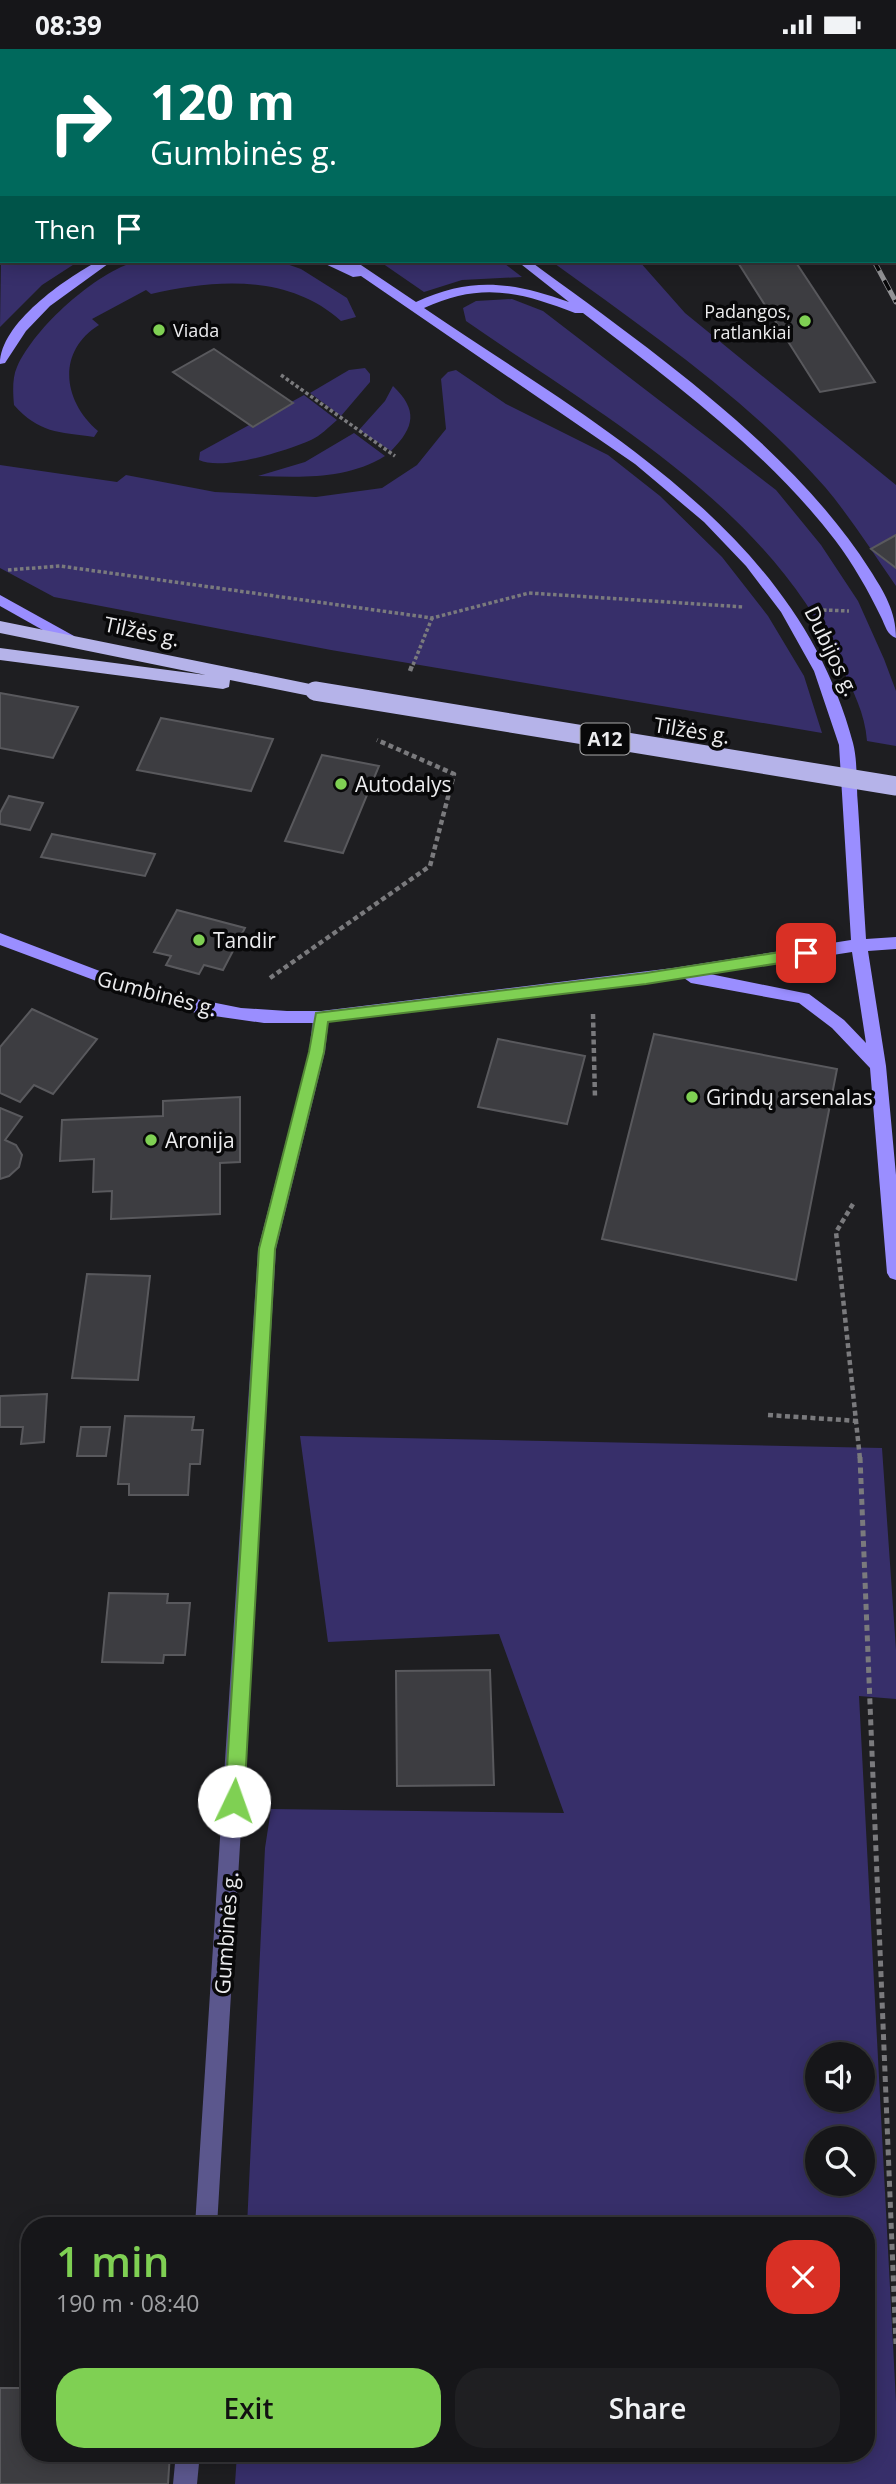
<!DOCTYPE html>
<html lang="en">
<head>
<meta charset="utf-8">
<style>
	body { margin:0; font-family:"Open Sans",sans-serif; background:#1f1f22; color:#f1f3f6; height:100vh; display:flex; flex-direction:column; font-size:26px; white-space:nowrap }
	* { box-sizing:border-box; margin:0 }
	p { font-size:23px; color:#9e9fa2 }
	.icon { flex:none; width:38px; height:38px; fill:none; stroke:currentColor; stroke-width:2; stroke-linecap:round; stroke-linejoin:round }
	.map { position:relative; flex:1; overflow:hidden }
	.sheet { position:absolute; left:21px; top:2168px; width:854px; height:245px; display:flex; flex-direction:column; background:#161619; border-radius:28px; box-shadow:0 4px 18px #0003,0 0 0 2px #353538 }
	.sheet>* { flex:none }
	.hud { position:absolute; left:0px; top:0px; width:896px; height:214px; box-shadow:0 4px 18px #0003,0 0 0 2px #353538; background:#00695c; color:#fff; overflow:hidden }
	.fabs { position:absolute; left:805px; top:1993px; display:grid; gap:14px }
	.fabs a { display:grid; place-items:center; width:70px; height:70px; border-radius:50%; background:#161619; box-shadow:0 4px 18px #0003,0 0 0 2px #353538; font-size:35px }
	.pin { position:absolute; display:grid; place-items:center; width:60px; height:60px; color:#fff; margin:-30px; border-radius:14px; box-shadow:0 4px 10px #0006 }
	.me { position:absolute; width:77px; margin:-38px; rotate:3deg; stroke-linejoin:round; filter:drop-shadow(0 0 5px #0008) }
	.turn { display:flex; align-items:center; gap:24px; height:147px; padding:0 35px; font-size:32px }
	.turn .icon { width:91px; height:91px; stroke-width:2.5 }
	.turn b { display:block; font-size:49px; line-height:60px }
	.then { display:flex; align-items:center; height:66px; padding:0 35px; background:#0003; gap:14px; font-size:26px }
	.round { display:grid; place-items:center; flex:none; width:74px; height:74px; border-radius:28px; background:#1f1f22 }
	.head { display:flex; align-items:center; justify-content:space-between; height:119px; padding:0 35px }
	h1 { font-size:42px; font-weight:600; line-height:52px; color:#7fd053 }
	.action { display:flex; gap:14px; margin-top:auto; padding:14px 35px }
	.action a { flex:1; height:80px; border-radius:28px; background:#7fd053; color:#111; font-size:28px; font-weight:600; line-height:80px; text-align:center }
	.action a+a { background:#1f1f22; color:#f1f3f6 }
	.status { display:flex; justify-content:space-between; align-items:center; height:49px; padding:0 35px; background:#161619; direction:ltr }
	.status svg { height:19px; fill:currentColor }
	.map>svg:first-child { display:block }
	.green { fill:#372f6a; fill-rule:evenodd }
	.building { fill:#3d3d41; stroke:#59595d; stroke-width:2 }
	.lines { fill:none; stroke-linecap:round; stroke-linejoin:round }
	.path-far2 { stroke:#7a7a7d; stroke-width:3.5; stroke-dasharray:3.5 2.5; stroke-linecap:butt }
	.path-far1 { stroke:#7a7a7d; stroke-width:4.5; stroke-dasharray:5 3.5; stroke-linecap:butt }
	.path { stroke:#7a7a7d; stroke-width:5; stroke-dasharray:6 4.5; stroke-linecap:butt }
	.minor { fill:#5b578d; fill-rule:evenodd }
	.major { fill:#9a8eff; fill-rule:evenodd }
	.highway { fill:#b5b3e9; fill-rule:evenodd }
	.rail-casing { stroke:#939396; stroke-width:5 }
	.rail { stroke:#080809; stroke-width:3.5; stroke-dasharray:11; stroke-linecap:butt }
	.highway-bridge { stroke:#b5b3e9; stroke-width:19 }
	.route { fill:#7fd053; stroke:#538736; stroke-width:2 }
	.poi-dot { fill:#7fd053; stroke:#080809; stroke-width:2.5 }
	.labels { text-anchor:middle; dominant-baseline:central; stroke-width:7; stroke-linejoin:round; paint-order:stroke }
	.far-poi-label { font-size:18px; fill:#ececee; stroke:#080809; text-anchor:end }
	.shield { fill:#080809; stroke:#a8a8a9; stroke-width:2 }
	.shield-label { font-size:19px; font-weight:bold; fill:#ececee }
	.street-label { font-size:21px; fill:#ececee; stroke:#080809 }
	.poi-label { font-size:21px; fill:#ececee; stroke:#080809; text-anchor:start }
</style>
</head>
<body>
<div class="status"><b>08:39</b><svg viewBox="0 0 49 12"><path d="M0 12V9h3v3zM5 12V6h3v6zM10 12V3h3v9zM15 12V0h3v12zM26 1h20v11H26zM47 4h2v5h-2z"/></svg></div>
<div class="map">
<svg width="896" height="2435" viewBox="0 0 896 2435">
	<rect width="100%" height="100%" fill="#1e1e21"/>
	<g class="green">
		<path d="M2,149V212H79L42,236L0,278Z"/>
		<path d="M137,212H278L301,220L347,249L356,268L341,272C289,225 216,230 151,245L146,241L92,270L99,276C56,303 63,352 98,382L94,388C58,383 39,384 14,356C13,344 12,329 17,318C35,278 95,224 137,212Z"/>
		<path d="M379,212H501L522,228L462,231L424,243Z"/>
		<path d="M551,212H639L685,264L896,436V537C873,504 851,469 825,438C747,349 646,281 551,212Z"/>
		<path d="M512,250L543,262L776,441L821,496L858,552L884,610L896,642V697L867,692C865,664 853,642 841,617C768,457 605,369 466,272L463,259L476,252Z"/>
		<path d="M365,319L370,325V333L341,367L310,344L349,321Z"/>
		<path d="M456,321L506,355L608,406L660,447L722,508L768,567L804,627L822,684L331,601L54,548L0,519V416L117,433L126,426L215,443L316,448L382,439L417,416L446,380L441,330L448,323Z"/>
		<path d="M393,337C418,361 415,378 391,402L359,381L385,352Z"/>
		<path d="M304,346L337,371C329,378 320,387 311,391C286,402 223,422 199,411L200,403Z"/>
		<path d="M354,384L385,407C346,431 302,428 258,427L305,413Z"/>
		<path d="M300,1387L882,1399L896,1601V1650L859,1647L896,2353V2435H235L237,2405L866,2404V2177H247L265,1799L271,1760L564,1764L499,1585L328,1593ZM817,2006H863V2051H817ZM817,2090H863V2135H817Z"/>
	</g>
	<g class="building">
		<path d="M737,212H795L875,333L820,343Z"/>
		<path d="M214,300L293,354L253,378L173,323Z"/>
		<path d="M896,486V519L871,500Z"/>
		<path d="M0,644L78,658L53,709L0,699Z"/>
		<path d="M161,669L273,690L251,742L137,721Z"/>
		<path d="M322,706L379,717L343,804L285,792Z"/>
		<path d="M9,747L43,754L30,781L0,775V764Z"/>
		<path d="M52,785L155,805L145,827L41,808Z"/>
		<path d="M177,861L245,879L223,921L204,916L199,925L166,916L171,907L154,903Z"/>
		<path d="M32,960L97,990L53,1045L34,1036L20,1053L0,1044V998Z"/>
		<path d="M654,985L837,1020L796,1231L602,1190Z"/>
		<path d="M498,990L585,1007L567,1075L478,1058Z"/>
		<path d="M240,1048V1113L220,1114V1165L111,1170L112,1142L93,1143L94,1110L60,1112L62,1071L163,1067V1052Z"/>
		<path d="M0,1059L22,1068L5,1091L16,1096L22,1106L19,1118L9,1127L0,1130Z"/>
		<path d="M87,1225L150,1227L138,1331L72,1329Z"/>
		<path d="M47,1345L44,1393L21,1395L23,1378H0V1347Z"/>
		<path d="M125,1367L194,1368L192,1381H203L200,1415H190L188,1446H129V1435H118Z"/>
		<path d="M81,1378H110L106,1407H77Z"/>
		<path d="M109,1544L168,1545L167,1554H190L185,1606H164L163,1614L102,1613Z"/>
		<path d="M490,1621L494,1736L397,1737L396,1622Z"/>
		<path d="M0,2339H30V2404H170L168,2435H0Z"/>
	</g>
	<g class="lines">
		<g class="path-far2">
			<path d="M281,326L395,407"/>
			<path d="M8,521L60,517L432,569L529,544L744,558"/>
			<path d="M823,561L849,562"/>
			<path d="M413,616L432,569"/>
		</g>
		<g class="path-far1">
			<path d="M410,622L413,614"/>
			<path d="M270,929L430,817L454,725L377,691"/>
			<path d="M593,965L595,1049"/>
			<path d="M853,1155L836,1183L860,1410"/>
			<path d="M768,1366L858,1372"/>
		</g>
		<path class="path" d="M860,1408L896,2295"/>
		<g class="minor">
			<path d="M321,962L329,968L325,1003L276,1200L217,2177H195L258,1200L309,1003L313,968Z"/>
			<path d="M176,2404H200L197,2435H173Z"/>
		</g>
		<g class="major">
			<rect x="12" y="0" width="12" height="2"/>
			<path d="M98,0H110V2H99Z"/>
			<path d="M237,0H249L250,2H239Z"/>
			<path d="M0,74H2L0,88Z"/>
			<path d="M98,212H112L50,257L26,282L5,314L0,315C0,274 65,230 98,212Z"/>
			<path d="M319,212H335L344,215L341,212H355L416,253C472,227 512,233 569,253L517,212H530C647,298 792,398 870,521C884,543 896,562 896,589C887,586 885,576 881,568C868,541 853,515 835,491C766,401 672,333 583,264H575C519,242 480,233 424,259C593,374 797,481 853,694C858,713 856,737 858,757C861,801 863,845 866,890L896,888V900L868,902L886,1017L896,1126V1231L890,1229L887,1224L870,1019L832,979L799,954L691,934L684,929L321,974H264L200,965L142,949L0,896V884L118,929L171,945L241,959L287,962H321L673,919L851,891L839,696L814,622L781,563L746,517L704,473L635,415L361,227L353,228ZM852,903L866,994L844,971L809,945L710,925Z"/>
			<path d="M0,546L74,587L76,590L74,593H64L0,557Z"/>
		</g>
		<path class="highway" d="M0,572L315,636L324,642L315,648L230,631L229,638L223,640L0,611V599L206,626L0,584Z"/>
		<defs>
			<g id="rail">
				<path d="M894,175L896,178"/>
				<path d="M874,212L896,253"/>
			</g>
		</defs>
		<use href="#rail" class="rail-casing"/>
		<use href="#rail" class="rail"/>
		<path class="highway-bridge" d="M315,642L896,737"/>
	</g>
	<path class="route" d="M806,899L813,904L806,910L646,935L328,973L324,1003L275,1200L244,1752L241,1758L234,1761L228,1758L225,1752L259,1200L309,1003L316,964L646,924Z"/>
	<g class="poi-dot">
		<circle cx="805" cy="272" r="7"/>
		<circle cx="159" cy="281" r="7"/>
		<circle cx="341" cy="735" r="7"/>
		<circle cx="199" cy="891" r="7"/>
		<circle cx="692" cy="1048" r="7"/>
		<circle cx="151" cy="1091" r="7"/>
	</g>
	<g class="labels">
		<g class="far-poi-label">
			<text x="791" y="262">Padangos,<tspan x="791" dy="21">ratlankiai</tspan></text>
			<text x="173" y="281" text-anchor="start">Viada</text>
		</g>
		<rect class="shield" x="580.5" y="674.5" width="49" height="31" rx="5"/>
		<g class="shield-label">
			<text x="605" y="690">A12</text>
		</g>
		<g class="street-label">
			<text transform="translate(142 582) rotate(12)">Tilžės g.</text>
			<text transform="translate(832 602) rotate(64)">Dubijos g.</text>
			<text transform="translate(692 681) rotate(9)">Tilžės g.</text>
			<text transform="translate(157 944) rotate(15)">Gumbinės g.</text>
			<text transform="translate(226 1884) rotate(-86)">Gumbinės g.</text>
		</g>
		<g class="poi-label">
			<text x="355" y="735">Autodalys</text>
			<text x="213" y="891">Tandir</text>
			<text x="706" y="1048">Grindų arsenalas</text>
			<text x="165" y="1091">Aronija</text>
		</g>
	</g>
</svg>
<div class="fabs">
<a><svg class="icon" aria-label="sound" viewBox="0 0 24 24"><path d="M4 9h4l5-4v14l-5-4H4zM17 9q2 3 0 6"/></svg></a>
<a><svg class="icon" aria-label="search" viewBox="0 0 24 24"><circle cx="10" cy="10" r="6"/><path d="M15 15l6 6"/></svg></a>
</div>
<div class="pin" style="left:806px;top:904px;background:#d93025"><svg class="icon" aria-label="arrive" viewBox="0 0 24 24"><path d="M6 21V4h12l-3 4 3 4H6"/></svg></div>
<svg class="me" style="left:234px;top:1752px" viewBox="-20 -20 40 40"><circle r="19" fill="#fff"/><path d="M0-13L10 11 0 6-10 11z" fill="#7fd053"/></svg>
<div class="hud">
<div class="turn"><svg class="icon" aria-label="right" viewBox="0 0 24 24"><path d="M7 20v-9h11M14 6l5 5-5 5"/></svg><div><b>120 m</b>Gumbinės g.</div></div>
<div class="then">Then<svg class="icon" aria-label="arrive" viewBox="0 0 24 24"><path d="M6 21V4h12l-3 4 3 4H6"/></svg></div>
</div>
<section class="sheet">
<div class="head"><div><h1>1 min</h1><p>190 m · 08:40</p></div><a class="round" style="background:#d93025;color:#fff"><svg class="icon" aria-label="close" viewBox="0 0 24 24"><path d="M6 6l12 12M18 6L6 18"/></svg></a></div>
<div class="action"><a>Exit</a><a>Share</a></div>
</section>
</div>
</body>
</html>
